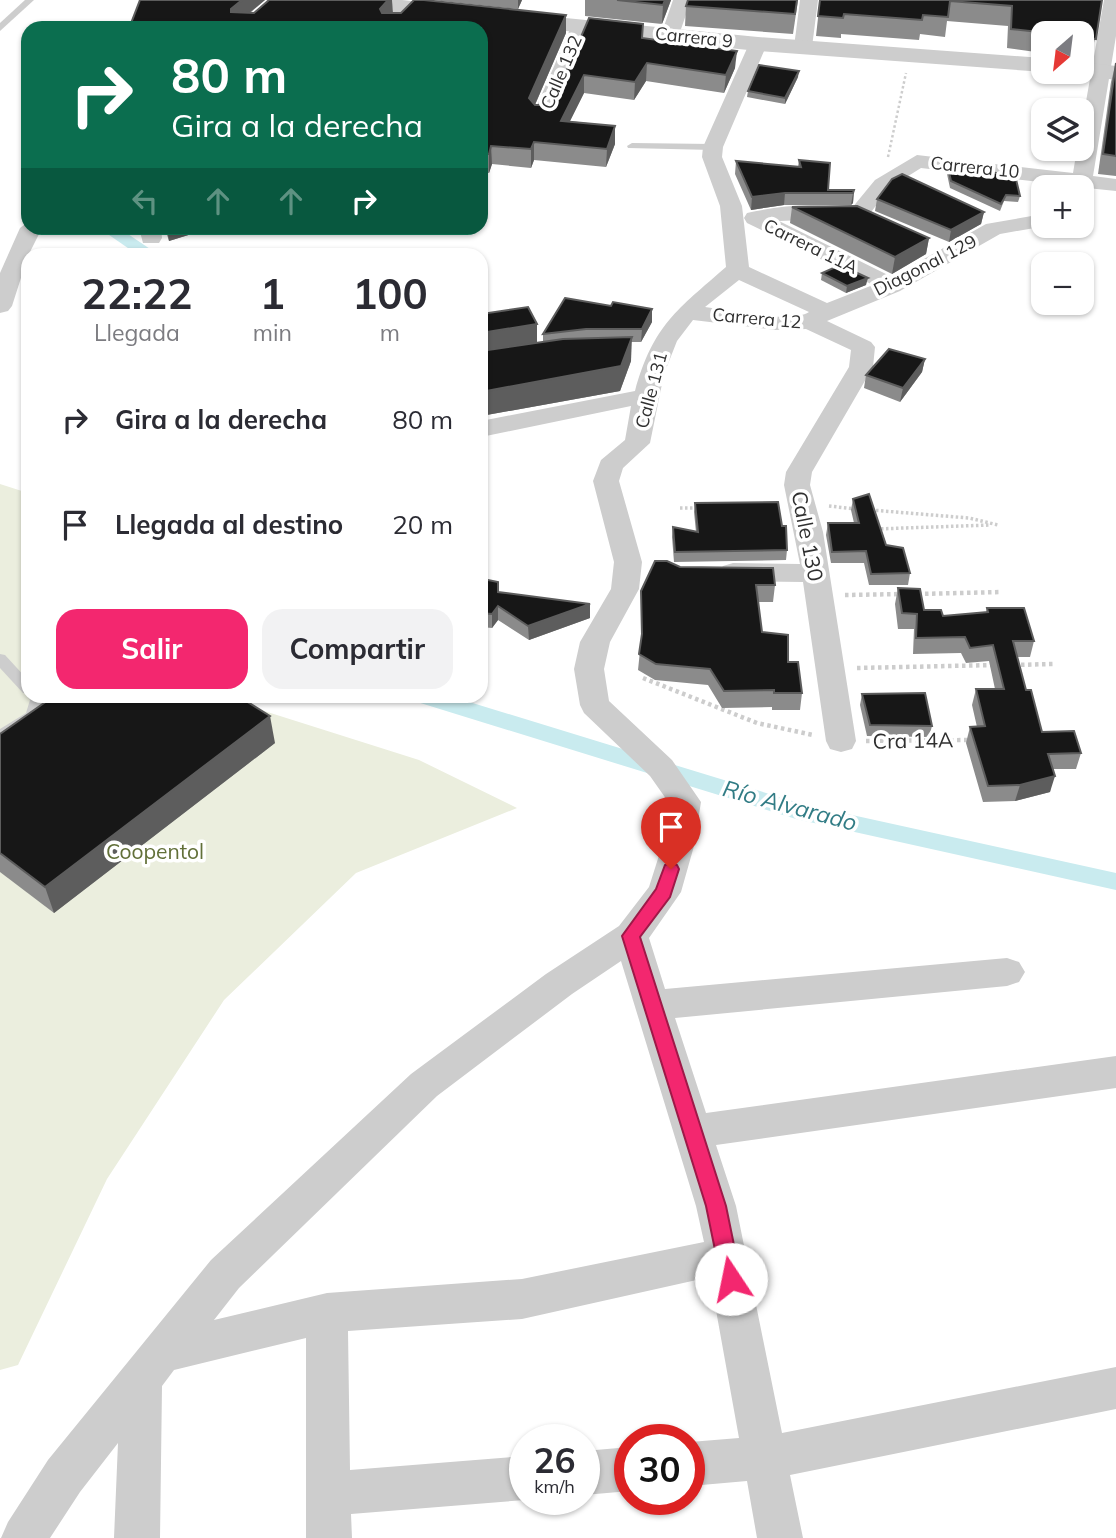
<!DOCTYPE html>
<html lang="es">
<head>
<meta charset="utf-8">
<style>
	body { margin:0; font-family:Mulish,sans-serif; background:#f2f2f3; color:#2b2b33; height:100vh; display:flex; flex-direction:column; font-size:26px; white-space:nowrap }
	* { box-sizing:border-box; margin:0 }
	p { font-size:23px; color:#7c7c81 }
	.icon { flex:none; width:38px; height:38px; fill:none; stroke:currentColor; stroke-width:2; stroke-linecap:round; stroke-linejoin:round }
	.map { position:relative; flex:1; overflow:hidden }
	.panel { position:absolute; left:21px; top:248px; width:467px; height:455px; display:flex; flex-direction:column; background:#fff; border-radius:21px; box-shadow:0 2px 5px #0004 }
	.panel>* { flex:none }
	.banner { position:absolute; left:21px; top:21px; width:467px; height:214px; border-radius:21px; box-shadow:0 2px 5px #0004; background:#0b6e4f; color:#fff; overflow:hidden }
	.needle { width:46px; rotate:208deg }
	.tools { position:absolute; left:1031px; top:21px; display:grid; gap:14px }
	.tools a { display:grid; place-items:center; width:63px; height:63px; border-radius:14px; background:#fff; box-shadow:0 2px 5px #0004; font-size:35px }
	.speed { position:absolute; left:509px; top:1424px; display:flex; gap:14px; font-size:35px; font-weight:700; text-align:center }
	.speed>* { display:grid; place-content:center; width:91px; height:91px; border-radius:50%; background:#fff; box-shadow:0 2px 5px #0004; line-height:1 }
	.speed small { font-size:18px; font-weight:400 }
	.speed .limit { border:10px solid #d22; background:#fff; color:#111 }
	.pin { position:absolute; display:grid; place-items:center; width:60px; height:60px; color:#fff; margin:-72px -30px; border-radius:50% 50% 50% 0; rotate:-45deg; box-shadow:0 0 7px #0007 }
	.pin .icon { rotate:45deg }
	.me { position:absolute; width:77px; margin:-38px; rotate:349deg; stroke-linejoin:round; filter:drop-shadow(0 0 5px #0008) }
	.turn { display:flex; align-items:center; gap:24px; height:147px; padding:0 35px; font-size:32px }
	.turn .icon { width:91px; height:91px; stroke-width:2.5 }
	.turn b { display:block; font-size:49px; line-height:60px }
	.lanes { display:flex; align-items:center; height:66px; padding:0 35px; background:#0003; justify-content:center; gap:35px; direction:ltr }
	.lanes .off { opacity:.35 }
	.eta { display:flex; justify-content:space-evenly; align-items:center; height:119px; text-align:center }
	.eta b { font-size:42px; font-weight:700; line-height:49px }
	.primary-button { display:flex; gap:14px; margin-top:auto; padding:14px 35px }
	.primary-button a { flex:1; height:80px; border-radius:21px; background:#f3276f; color:#fff; font-size:28px; font-weight:700; line-height:80px; text-align:center }
	.primary-button a+a { background:#f2f2f3; color:#2b2b33 }
	ul { padding:0; list-style:none }
	li { display:flex; align-items:center; gap:21px; height:105px; padding:0 35px }
	li div { flex:1 }
	li b { display:block; font-size:26px }
	li em { font-style:normal }
	.map>svg:first-child { display:block }
	.green { fill:#ebeede }
	.water { fill:#c9ebef }
	.lines { fill:none; stroke-linecap:round; stroke-linejoin:round }
	.path-far2 { stroke:#cdcdcd; stroke-width:2.5; stroke-dasharray:2.5 2.5; stroke-linecap:butt }
	.path-far1 { stroke:#cdcdcd; stroke-width:3.5; stroke-dasharray:2.5 2.5; stroke-linecap:butt }
	.path { stroke:#cdcdcd; stroke-width:4.5; stroke-dasharray:3.5 3.5; stroke-linecap:butt }
	.service { fill:#cdcdcd; fill-rule:evenodd }
	.minor { fill:#cdcdcd; fill-rule:evenodd }
	.tertiary { fill:#cdcdcd; fill-rule:evenodd }
	.wall { fill:#8b8b8b }
	.shaded-wall { fill:#5d5d5d }
	.building { fill:#171717; stroke:#5d5d5d; stroke-width:2 }
	.route { fill:#f3276f; stroke:#9e1948; stroke-width:2 }
	.labels { text-anchor:middle; dominant-baseline:central; stroke-width:7; stroke-linejoin:round; paint-order:stroke }
	.far-street-label { font-size:18px; fill:#303030; stroke:#fff }
	.street-label { font-size:21px; fill:#303030; stroke:#fff }
	.park-label { font-size:21px; fill:#627039; stroke:#fff }
	.water-label { font-size:23px; font-style:italic; fill:#317c85; stroke:#fff }
</style>
</head>
<body>
<div class="map">
<svg width="1116" height="1538" viewBox="0 0 1116 1538">
	<rect width="100%" height="100%" fill="#fff"/>
	<path class="green" d="M0,484L28,493V696L220,697L419,760L517,808L356,873L224,1000L107,1179L18,1365L0,1370Z"/>
	<g class="water">
		<path d="M99,228H119L159,255H138Z"/>
		<path d="M401,697H453L802,804L1116,873V890L796,819Z"/>
	</g>
	<g class="lines">
		<path class="path-far2" d="M888,157L906,73"/>
		<g class="path-far1">
			<path d="M829,506L855,509"/>
			<path d="M680,508H698"/>
			<path d="M871,510L969,518L998,525"/>
			<path d="M876,529L990,525"/>
		</g>
		<g class="path">
			<path d="M918,594L1001,592"/>
			<path d="M845,595L902,594"/>
			<path d="M1014,665L1053,664"/>
			<path d="M857,668L995,665"/>
			<path d="M643,678L757,723L813,735"/>
			<path d="M866,741L970,740"/>
		</g>
		<g class="service">
			<path d="M25,0H34L0,31V23Z"/>
			<path d="M632,143L713,144L718,147L713,150L628,148L627,146Z"/>
			<path d="M0,654L5,655L28,680V694L23,693L0,668Z"/>
			<path d="M27,696H44L46,699L38,720L0,742V729L26,713L30,700Z"/>
		</g>
		<g class="minor">
			<path d="M673,0H691L679,35L670,40L661,35Z"/>
			<path d="M800,0H818L812,47L803,53L794,47Z"/>
			<path d="M1104,0H1116V36L1093,176L1116,179V191L1087,188L1082,192V187L921,168L889,188L866,219H850L847,214L875,180L917,155L1073,173L1077,149H1082V124Z"/>
			<path d="M580,22L589,27L552,117L549,121H535L532,117L571,27Z"/>
			<path d="M758,38L767,44L723,147L722,157L742,206L749,267L827,303L873,285L747,223L744,218L747,213C774,207 812,202 840,208L843,213L840,218L832,219L779,221L892,277L986,224L1043,214V226H1046L1000,234L900,291L827,321L871,342L875,347L873,367L812,472L810,485L823,532L856,741L852,749L841,752L830,749L826,741L803,582L733,581L723,578L719,572L723,566L733,563L800,564L784,485L786,472L849,367L851,350L806,329L776,330L693,320L677,341L664,374L650,443L623,468L619,481L642,562L639,589L610,642L604,669L609,701L672,760L701,802L694,846L681,892L649,938L665,989L1007,958L1019,962L1025,972L1019,982L1007,986L675,1018L706,1113L1116,1056V1088L716,1145L736,1206L782,1433L1116,1367V1409L790,1475L803,1538H757L747,1481L690,1486V1442L739,1438L710,1277L522,1319L348,1331L350,1470L525,1456V1500L351,1514L352,1538H306V1338L174,1370L162,1386L160,1538H114L118,1443L80,1492L50,1538H1L8,1522L48,1460L211,1260L411,1074L546,974L619,926L649,887L662,846L669,803L650,776L584,713L580,705L574,669L580,642L611,589L614,562L593,481L601,460L625,440L631,406L481,437V421L635,391C653,325 678,309 726,267L720,206L702,157L703,147L749,44ZM739,280L809,312C791,324 728,310 705,307ZM621,961L696,1206L704,1242L522,1279L327,1293L214,1320L239,1288L437,1096L572,994Z"/>
			<path d="M28,222V228H42L28,256L12,306L8,311L0,313V273L20,228Z"/>
			<path d="M139,228H161L162,238L159,243H143Z"/>
			<path d="M630,1447V1491L584,1495V1451Z"/>
		</g>
		<g class="tertiary">
			<path d="M335,0H402L458,6L466,8L469,13L466,18L458,20L338,5Z"/>
			<path d="M515,13L758,37L1043,58L1044,72L758,51L507,25L504,20L507,15Z"/>
			<path d="M1082,62L1116,66V80L1074,74L1072,72H1082Z"/>
		</g>
	</g>
	<g class="wall">
		<path d="M265,0L250,13H254L269,0H392V13L566,33L535,105H549L554,100L589,18L643,38L735,68L724,93L646,81L634,100L584,93L570,121L615,126V144L606,167L534,160L531,168L492,164L489,173L481,172V28H131L130,26Z"/>
		<path d="M432,0H522L518,9Z"/>
		<path d="M585,0H671L662,24L585,16Z"/>
		<path d="M688,0H798L793,34L685,26L686,6Z"/>
		<path d="M820,0H1102L1091,59L1082,58V33H1043V53L1007,48L1008,26L947,21L945,37L920,34L919,40L841,34V38L816,36Z"/>
		<path d="M1116,63V176L1098,174L1111,82Z"/>
		<path d="M798,77L785,104L747,97L748,91Z"/>
		<path d="M799,160L828,190H854L853,203L851,205H784L751,210L735,174L736,161L798,167Z"/>
		<path d="M948,168L1020,196L1018,202L1004,201L1000,211L950,188L947,174Z"/>
		<path d="M877,199L984,212L981,224L949,242L875,211Z"/>
		<path d="M792,207L929,238L926,254L892,274L790,223Z"/>
		<path d="M165,228H211L169,241Z"/>
		<path d="M822,273L866,285L846,293L821,280Z"/>
		<path d="M611,306L652,309V322L641,342H631V361L620,391L481,416V314L537,343L543,342V334Z"/>
		<path d="M925,359L922,372L900,402L864,388L866,375Z"/>
		<path d="M853,499L886,545L910,573L908,585H869L864,563H831L826,535L828,523H854L851,510Z"/>
		<path d="M695,503L782,526L787,550L786,560L674,562L672,537L673,527L696,532L694,512Z"/>
		<path d="M680,567L775,585L773,602H758L762,632L788,662L802,693L800,710H772V707L722,708L708,685L655,680L638,670L641,641V591Z"/>
		<path d="M481,580L498,593L590,618L529,640L498,620L492,628L481,627Z"/>
		<path d="M898,588L924,610L943,616L986,612L987,608L1034,641L1030,657H1017L1026,690L1042,732L1081,753L1076,769H1053L1050,792L1015,801L983,802L966,743L970,727H977L972,705L976,689H995L989,661L966,663L961,653L913,654L914,629H898L895,604Z"/>
		<path d="M862,694L932,726L929,737L867,736L860,705Z"/>
		<path d="M0,734L275,743L54,913L0,872Z"/>
	</g>
	<g class="shaded-wall">
		<path d="M242,0H265L233,26L231,9Z"/>
		<path d="M388,0H392L393,14L381,26L380,9Z"/>
		<path d="M518,0H522L518,9Z"/>
		<path d="M665,0H671L662,24L663,5Z"/>
		<path d="M566,15V33L530,116L529,98Z"/>
		<path d="M737,51L735,68L724,93L726,75Z"/>
		<path d="M647,63L646,81L634,100L635,82Z"/>
		<path d="M799,71L798,77L785,104V98Z"/>
		<path d="M584,75V93L561,139V121Z"/>
		<path d="M615,126V144L606,167L607,149Z"/>
		<path d="M534,142V160L531,168V149Z"/>
		<path d="M491,146L492,164L489,173V154Z"/>
		<path d="M854,190L853,203L851,205L853,193Z"/>
		<path d="M785,193L784,205L751,210L752,197Z"/>
		<path d="M984,212L981,224L949,242L951,230Z"/>
		<path d="M167,228H211L169,241Z"/>
		<path d="M929,238L926,254L892,274L895,257Z"/>
		<path d="M868,278L866,285L846,293L847,286Z"/>
		<path d="M652,309V322L641,342L642,329Z"/>
		<path d="M537,324V348L481,357V333Z"/>
		<path d="M632,337L631,361L620,391L481,416V392Z"/>
		<path d="M925,359L922,372L900,402L903,388Z"/>
		<path d="M590,604V618L529,640L528,626Z"/>
		<path d="M498,606V620L492,628V614Z"/>
		<path d="M270,716L275,743L54,913L45,887Z"/>
		<path d="M1055,776L1050,792L1015,801L1020,785Z"/>
	</g>
	<g class="building">
		<path d="M140,0H242L231,9V12L254,13L269,0H388L380,9L382,13H401L414,0H424L566,15L529,98L535,105H549L554,100L589,18L643,24L642,38L737,51L726,75L647,63L635,82L584,75L561,121L615,126L607,149L534,142L531,149L491,146L489,154H481V28H143L130,26Z"/>
		<path d="M617,0H665L663,5Z"/>
		<path d="M688,0H797L795,14L686,6Z"/>
		<path d="M820,0H1102L1096,39L1082,37V33H1048L1011,29L1012,6L950,1L948,17L923,15L922,20L844,14L843,18L818,16Z"/>
		<path d="M1116,63V156L1103,154Z"/>
		<path d="M759,65L799,71L785,98L748,91Z"/>
		<path d="M799,160L830,163L828,190H854L853,193H785L752,197L736,161L801,167Z"/>
		<path d="M948,168L1015,175L1020,196L1006,195L1001,204L951,181Z"/>
		<path d="M902,174L984,212L951,230L877,199L892,179Z"/>
		<path d="M857,206L929,238L895,257L792,207Z"/>
		<path d="M840,265L868,278L847,286L822,273Z"/>
		<path d="M565,298L611,306L613,302L652,309L642,329H586L543,334Z"/>
		<path d="M528,307L537,324L481,333V314Z"/>
		<path d="M632,337L621,366L481,392V351L563,339Z"/>
		<path d="M889,349L925,359L903,388L866,375Z"/>
		<path d="M869,494L886,545L903,548L910,573L871,574L866,551L832,552L828,523H859L853,499Z"/>
		<path d="M778,502L782,526H786L787,550L675,552L673,527L698,532L695,503Z"/>
		<path d="M655,561H667L680,567L773,568L775,585H756L762,632L788,635V662H798L802,693H774V690L724,691L710,669L656,664L639,654L642,634L641,591Z"/>
		<path d="M483,579L498,582V592L590,604L528,626L498,606L492,614L481,613V580Z"/>
		<path d="M898,588L920,589L924,610H941L943,616L988,612L987,608H1024L1034,641H1013L1026,690H1031L1042,732L1074,731L1081,753L1048,754L1055,776L1020,785L988,786L970,727L985,726L976,689H1004L993,645L970,648L965,637L916,638L917,614L902,613Z"/>
		<path d="M925,693L932,726L870,725L862,694Z"/>
		<path d="M54,696H238L270,716L45,887L0,853V734Z"/>
	</g>
	<path class="route" d="M671,863L677,865L679,869L670,897L640,937L726,1206L741,1279L738,1286L731,1289L724,1286L721,1279L706,1206L622,936L656,889L665,865Z"/>
	<g class="labels">
		<g class="far-street-label">
			<text transform="translate(694 37) rotate(6)">Carrera 9</text>
			<text transform="translate(561 72) rotate(-67)">Calle 132</text>
			<text transform="translate(975 167) rotate(6)">Carrera 10</text>
			<text transform="translate(811 246) rotate(26)">Carrera 11A</text>
			<text transform="translate(925 265) rotate(-27)">Diagonal 129</text>
			<text transform="translate(757 318) rotate(5)">Carrera 12</text>
			<text transform="translate(651 390) rotate(-75)">Calle 131</text>
		</g>
		<g class="street-label">
			<text transform="translate(808 536) rotate(79)">Calle 130</text>
			<text transform="translate(913 740) rotate(-1)">Cra 14A</text>
		</g>
		<g class="park-label">
			<text x="155" y="851">Coopentol</text>
		</g>
		<g class="water-label">
			<text transform="translate(790 805) rotate(15)">Río Alvarado</text>
		</g>
	</g>
</svg>
<div class="tools">
<a><svg class="needle" viewBox="-14 -14 28 28"><path d="M0-13l5 13h-10z" fill="#e53935"/><path d="M0 13l5-13h-10z" fill="#7c7c81"/></svg></a>
<a><svg class="icon" aria-label="layers" viewBox="0 0 24 24"><path d="M12 4l9 5-9 5-9-5zM3 14l9 5 9-5"/></svg></a>
<a>+</a>
<a>−</a>
</div>
<div class="speed"><div>26<small>km/h</small></div><div class="limit">30</div></div>
<div class="pin" style="left:671px;top:869px;background:#d93025"><svg class="icon" aria-label="arrive" viewBox="0 0 24 24"><path d="M6 21V4h12l-3 4 3 4H6"/></svg></div>
<svg class="me" style="left:731px;top:1279px" viewBox="-20 -20 40 40"><circle r="19" fill="#fff"/><path d="M0-13L10 11 0 6-10 11z" fill="#f3276f"/></svg>
<div class="banner">
<div class="turn"><svg class="icon" aria-label="right" viewBox="0 0 24 24"><path d="M7 20v-9h11M14 6l5 5-5 5"/></svg><div><b>80 m</b>Gira a la derecha</div></div>
<div class="lanes"><svg class="icon off" aria-label="left" viewBox="0 0 24 24"><path d="M17 20v-9H6M10 6l-5 5 5 5"/></svg><svg class="icon off" aria-label="ahead" viewBox="0 0 24 24"><path d="M12 20V5M6 11l6-6 6 6"/></svg><svg class="icon off" aria-label="ahead" viewBox="0 0 24 24"><path d="M12 20V5M6 11l6-6 6 6"/></svg><svg class="icon" aria-label="right" viewBox="0 0 24 24"><path d="M7 20v-9h11M14 6l5 5-5 5"/></svg></div>
</div>
<section class="panel">
<div class="eta">
<div><b>22:22</b><p>Llegada</p></div>
<div><b>1</b><p>min</p></div>
<div><b>100</b><p>m</p></div>
</div>
<ul>
<li><svg class="icon" aria-label="right" viewBox="0 0 24 24"><path d="M7 20v-9h11M14 6l5 5-5 5"/></svg><div><b>Gira a la derecha</b></div><em>80 m</em></li>
<li><svg class="icon" aria-label="arrive" viewBox="0 0 24 24"><path d="M6 21V4h12l-3 4 3 4H6"/></svg><div><b>Llegada al destino</b></div><em>20 m</em></li>
</ul>
<div class="primary-button"><a>Salir</a><a>Compartir</a></div>
</section>
</div>
</body>
</html>
